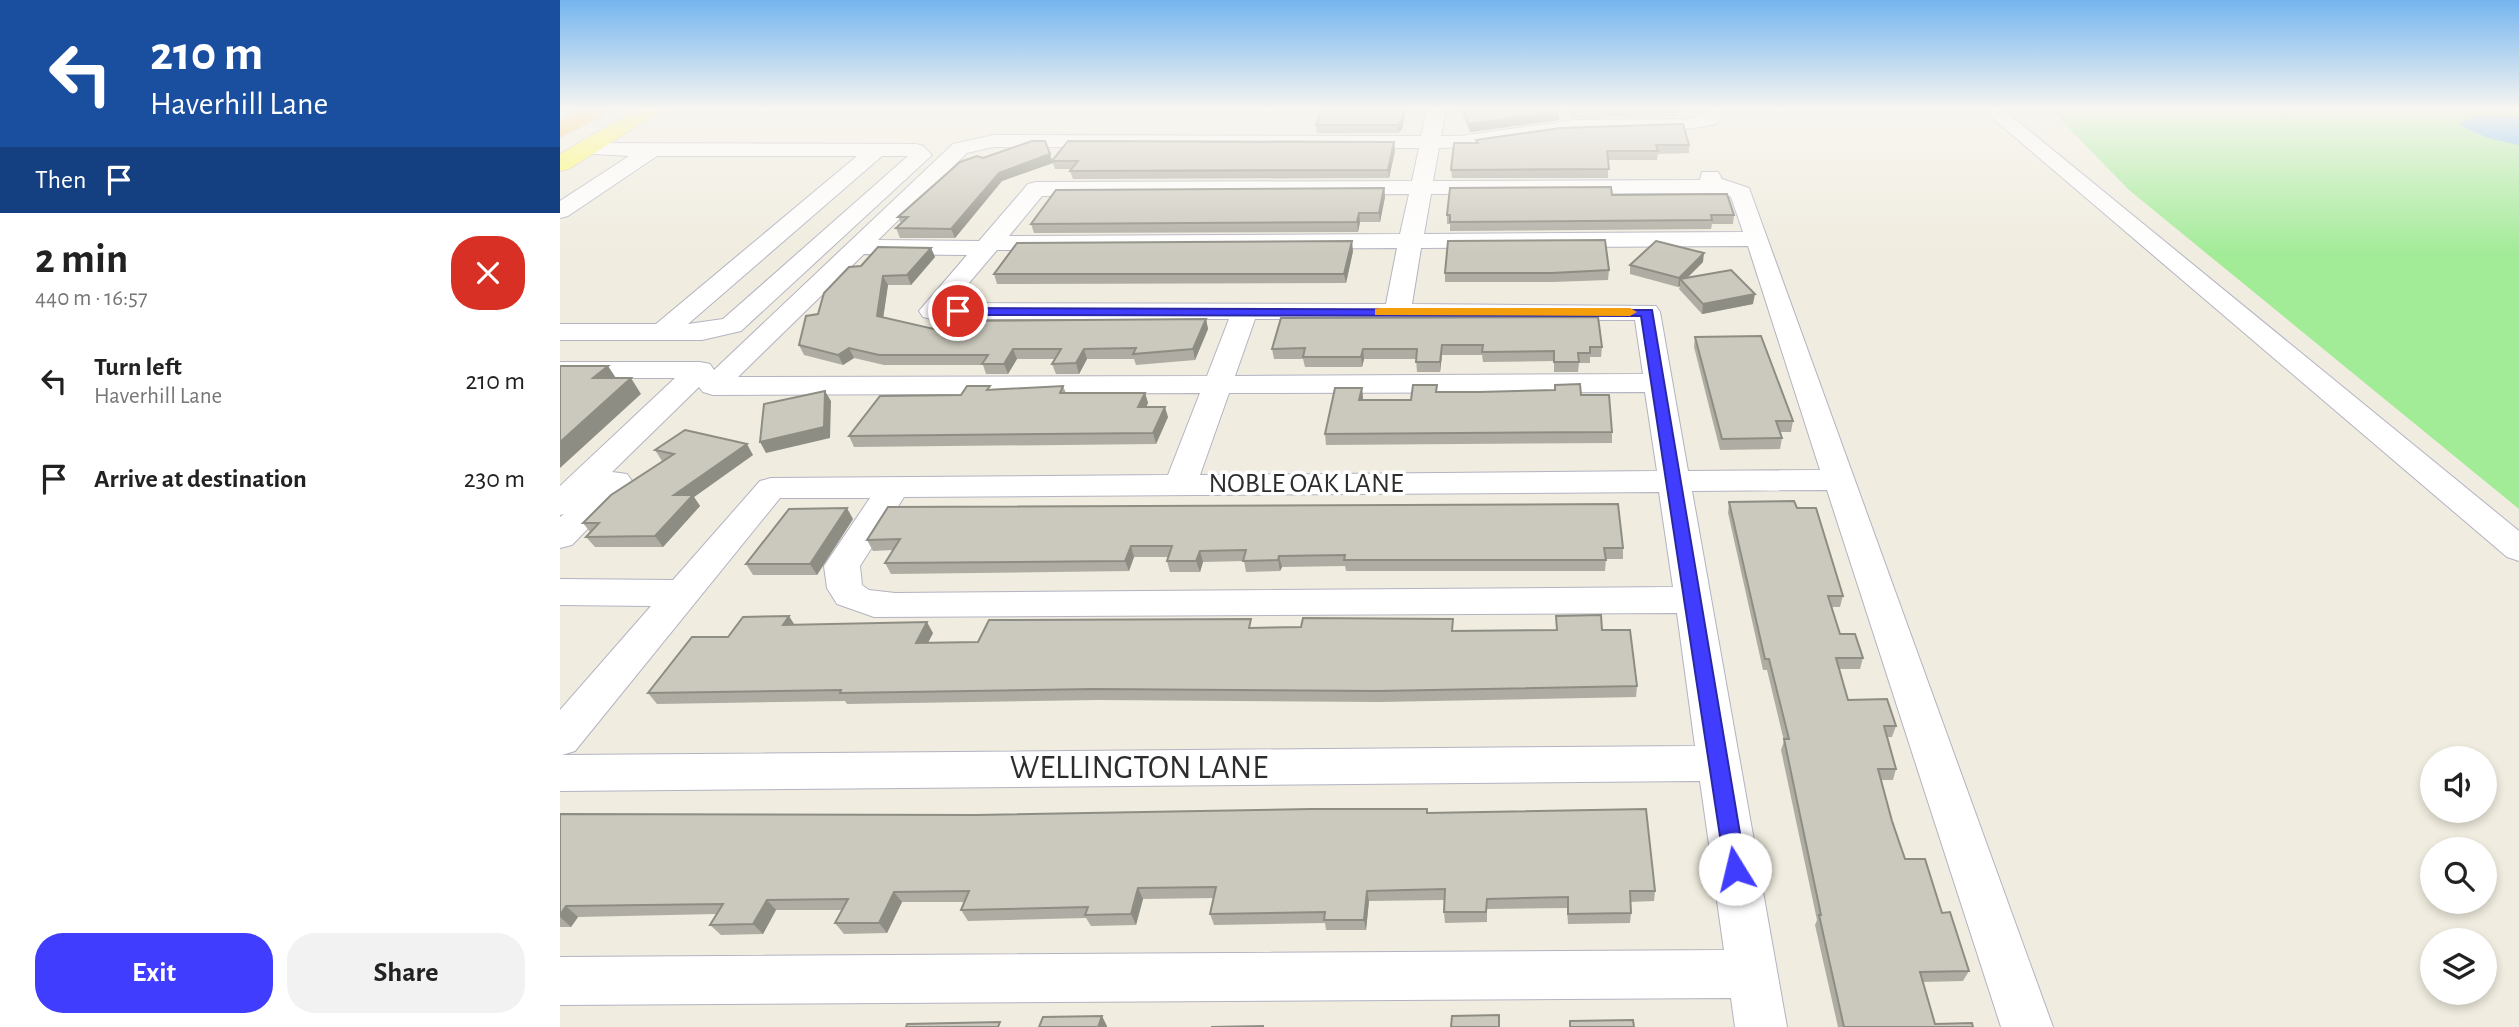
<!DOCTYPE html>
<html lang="en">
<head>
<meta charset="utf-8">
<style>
	body { margin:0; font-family:"Alegreya Sans",sans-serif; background:#f2f2f2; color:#222; height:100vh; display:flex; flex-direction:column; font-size:26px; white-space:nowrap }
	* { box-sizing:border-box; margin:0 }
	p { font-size:23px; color:#767676 }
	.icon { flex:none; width:38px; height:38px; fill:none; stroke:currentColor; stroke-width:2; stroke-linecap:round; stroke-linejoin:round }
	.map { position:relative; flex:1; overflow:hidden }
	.sheet { display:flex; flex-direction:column; background:#fff; width:560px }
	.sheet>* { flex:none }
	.guide { background:#1a4fa0; color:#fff; overflow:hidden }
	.controls { position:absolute; left:1860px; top:746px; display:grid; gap:14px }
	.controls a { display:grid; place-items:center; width:77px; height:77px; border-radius:50%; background:#fff; box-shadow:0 4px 10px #0003; font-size:35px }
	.pin { position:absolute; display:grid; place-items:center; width:60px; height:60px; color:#fff; margin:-30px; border:4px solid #fff; border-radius:50%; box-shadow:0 2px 7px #0007 }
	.me { position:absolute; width:77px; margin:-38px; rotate:351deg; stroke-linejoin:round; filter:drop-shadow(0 0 5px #0008) }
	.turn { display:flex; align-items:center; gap:24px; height:147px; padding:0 35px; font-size:32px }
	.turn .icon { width:91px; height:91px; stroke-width:2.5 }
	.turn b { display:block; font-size:49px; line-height:60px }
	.then { display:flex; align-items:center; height:66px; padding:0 35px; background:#0003; gap:14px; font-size:26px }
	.round { display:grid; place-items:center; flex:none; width:74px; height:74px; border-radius:28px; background:#f2f2f2 }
	.summary { display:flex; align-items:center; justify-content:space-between; height:119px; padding:0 35px }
	h1 { font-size:42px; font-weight:700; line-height:52px }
	.button { display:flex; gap:14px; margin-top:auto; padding:14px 35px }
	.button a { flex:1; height:80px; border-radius:28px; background:#413dff; color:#fff; font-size:28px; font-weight:700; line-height:80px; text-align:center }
	.button a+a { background:#f2f2f2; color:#222 }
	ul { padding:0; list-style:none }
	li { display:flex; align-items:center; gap:21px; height:98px; padding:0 35px }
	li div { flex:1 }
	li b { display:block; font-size:26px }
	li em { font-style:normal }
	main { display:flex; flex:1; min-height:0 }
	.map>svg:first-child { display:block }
	.green { fill:#a2eb97 }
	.water { fill:#6ab6fa }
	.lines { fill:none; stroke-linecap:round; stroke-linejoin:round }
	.minor-casing { stroke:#b3b3c2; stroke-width:2 }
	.major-casing { stroke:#cdcdcd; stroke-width:2 }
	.highway-casing { stroke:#cdcdcd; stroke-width:2 }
	.minor { fill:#fff; fill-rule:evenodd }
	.major { fill:#fefa56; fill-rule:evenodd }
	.highway { fill:#ffc45b; fill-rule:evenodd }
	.wall { fill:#afada3 }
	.shaded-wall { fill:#8e8d84 }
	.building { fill:#cbc9bd; stroke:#8e8d84; stroke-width:2 }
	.route { fill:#413dff; stroke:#2a28a6; stroke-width:2 }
	.slow { fill:#f59e0b }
	.labels { text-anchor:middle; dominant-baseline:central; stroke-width:7; stroke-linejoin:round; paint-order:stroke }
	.street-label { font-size:28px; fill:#2d2d2d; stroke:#fff }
	.near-street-label { font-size:33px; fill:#2d2d2d; stroke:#fff }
</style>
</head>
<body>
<main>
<section class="sheet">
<div class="guide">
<div class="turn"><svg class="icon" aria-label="left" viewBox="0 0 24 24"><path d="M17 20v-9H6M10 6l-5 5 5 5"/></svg><div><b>210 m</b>Haverhill Lane</div></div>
<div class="then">Then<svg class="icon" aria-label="arrive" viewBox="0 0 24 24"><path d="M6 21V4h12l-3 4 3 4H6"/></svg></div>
</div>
<div class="summary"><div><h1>2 min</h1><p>440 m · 16:57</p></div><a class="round" style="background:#d93025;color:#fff"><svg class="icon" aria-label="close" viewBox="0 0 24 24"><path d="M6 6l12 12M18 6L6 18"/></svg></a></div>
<ul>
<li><svg class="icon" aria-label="left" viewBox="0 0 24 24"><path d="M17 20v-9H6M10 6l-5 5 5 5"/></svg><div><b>Turn left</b><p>Haverhill Lane</p></div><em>210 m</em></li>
<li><svg class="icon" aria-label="arrive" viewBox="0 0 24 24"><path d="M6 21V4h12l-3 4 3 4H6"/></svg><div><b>Arrive at destination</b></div><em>230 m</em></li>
</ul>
<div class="button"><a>Exit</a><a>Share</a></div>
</section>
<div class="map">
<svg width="1959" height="1027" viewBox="0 0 1959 1027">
	<rect width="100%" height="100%" fill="#f0ecdf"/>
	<path class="green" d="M1491,110H1959V509L1569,190Z"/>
	<path class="water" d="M1915,116L1959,117V145L1928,138L1899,125Z"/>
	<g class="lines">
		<defs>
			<g id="minor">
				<path d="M867,110H886L881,136H900L1015,120L1128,119L1141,116L1145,110H1164L1156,124C1110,135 1064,130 1017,132C971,134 925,148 879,148L873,181L1140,180L1142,172H1158L1162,179L1189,188L1493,1027H1441L1267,490L1132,491L1227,1027H1175L1171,998L0,1005V957L1164,950L1140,781L0,791V710L91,606L0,605V579L113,580L200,481L211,478L608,475L640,393L153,395L143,392L139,387L52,472L67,474L72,481L67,488L12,545L0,548V517L4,514L0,515V486L115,378H0V362H140L150,364L154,370L393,144L433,135L861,136ZM433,147L859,148L852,181L476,182L468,184L419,241L318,240L407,153ZM1163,193L1171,197L1183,232L864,234L871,194ZM849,194L840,234L449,236L482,196ZM1188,246L1260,470L1128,471L1100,312L1096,306L852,304L861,248ZM837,248L826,304L392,303L437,250ZM304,254L407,255L359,311L363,317L372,319H669L647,376L178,377ZM695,319L1075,320L1083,374L675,376ZM1085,392L1097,471L640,475L669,393ZM1099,492L1113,587L335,593L309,590L302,585L300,566L344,497ZM220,498H310L264,566L267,588L277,604L314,617L1117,613L1135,746L2,755L15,751Z"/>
				<path d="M1423,110H1444L1959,531V561L1947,557Z"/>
				<path d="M25,143L356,144L363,146L372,155L181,331L142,340H0V324H96L297,156H97L8,216L0,218V201L69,156L18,153L15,149L18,145ZM322,156H348L163,319L128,324Z"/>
			</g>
			<path id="major" d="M75,110H102L9,169L0,171V154Z"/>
			<path id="highway" d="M20,110H47L44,115L0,137V121Z"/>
		</defs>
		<use href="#minor" class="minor-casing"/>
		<use href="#major" class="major-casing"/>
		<use href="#highway" class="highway-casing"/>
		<use href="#minor" class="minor"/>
		<use href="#major" class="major"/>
		<use href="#highway" class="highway"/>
	</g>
	<g class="wall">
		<path d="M846,110L842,129L838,133H757L756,125Z"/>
		<path d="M900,110H998L999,111V120L910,132Z"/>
		<path d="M1010,110H1118V116L1010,118Z"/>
		<path d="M916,140L1129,145V153L1098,154L1097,160H1048V178H892L891,170L917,143Z"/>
		<path d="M834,142L835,151L829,178L513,179L510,171L511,169H495L492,161Z"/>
		<path d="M423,158L493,163L442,181L395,238H340L336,228L341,223L338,217Z"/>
		<path d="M824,188L825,197L820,222H800L798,232L474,233L471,224Z"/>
		<path d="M1052,195L1174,215L1173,224H1152L1151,229L890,231V224H887V215Z"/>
		<path d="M371,248L375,257L351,285H328L323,317L378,330L646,319L648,329L635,360L576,365L574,359H527L519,374H496L492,364L495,359H457L448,374H426L423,365H324L294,358L283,365L244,355L239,345L258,314L301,266Z"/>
		<path d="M793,251L786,283L437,284L434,274Z"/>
		<path d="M1143,262L1127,278L1193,304L1142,314L1119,289L1120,286L1118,287L1070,274V265Z"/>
		<path d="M1049,270L1048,280L992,282H885V273Z"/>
		<path d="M721,318L1042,347L1041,357H1030V363H1019L1018,372H994V361L923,362L922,355H882L880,372H857L856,359H804L802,367H745L743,359H714L712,349Z"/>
		<path d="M1135,337L1233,421L1231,432H1220L1222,438L1220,449L1160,450L1134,347Z"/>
		<path d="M503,386L506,393H585L588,403L586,407L608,417L596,444L294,447L289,436L401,395L431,389Z"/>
		<path d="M802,388L803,400H851L878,392L1021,395L1052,432V443L766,445L765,434Z"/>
		<path d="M95,450L193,455L134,497L140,506L103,547H35L26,537L30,532L23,523L104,461H102Z"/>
		<path d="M1169,502L1237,508L1283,596L1280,607H1272L1280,634L1303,658L1300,669H1279L1288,700L1336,726L1332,737H1327L1336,769L1333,780H1321L1332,821L1345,859L1382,913L1409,971L1403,981L1363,982L1375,1024L1413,1027H1278L1255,925L1257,920L1221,750L1224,741L1207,670H1203L1168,513Z"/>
		<path d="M328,507L1063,548V559H1046L1045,571H786L785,566L722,567L720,571L686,572L684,561L643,562L640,572H610L607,561L608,557H574L569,571L331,574L325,563L333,550L313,551L307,540Z"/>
		<path d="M293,519L257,575H193L186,564Z"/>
		<path d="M996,616L1042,630L1077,686L1076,697L820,702L538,700L287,704L285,701L97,704L88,693L168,637L234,625L373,633L368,643L418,642L694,628L894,631L996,630Z"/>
		<path d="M867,809V813L1095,891L1094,901L1071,902V913L1070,923L1008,924L1007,908L927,909V922L885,923L884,912L885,900L809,901L806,930H766L765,923L654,925L650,914L654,898L583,899L576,925L531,926L526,918L408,921L401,910L404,902H342L327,933L284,934L275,923L282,910H216L203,934L161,935L150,925L156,914L18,917L11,927H0V814L416,815Z"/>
	</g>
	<g class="shaded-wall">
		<path d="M844,110H846L842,129L838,133V125Z"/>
		<path d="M999,111V120L910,132L909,124Z"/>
		<path d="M834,142L835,151L829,178L828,170Z"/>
		<path d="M490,154L493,163L442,181L395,238L391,229L439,173Z"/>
		<path d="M824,188L825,197L820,222L819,213Z"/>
		<path d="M799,213L800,222L798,232L797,222Z"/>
		<path d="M792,241L793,251L786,283L784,274Z"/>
		<path d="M371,248L375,257L351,285L347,275Z"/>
		<path d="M1144,253L1143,262L1123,282L1120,279V286L1118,287L1119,278Z"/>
		<path d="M323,276L328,285L322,326L317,316Z"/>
		<path d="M1195,294L1193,304L1142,314L1143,304Z"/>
		<path d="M646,319L648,329L635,360L633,349Z"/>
		<path d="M882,345V355L880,372V362Z"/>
		<path d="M289,348L294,358L283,365L278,355Z"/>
		<path d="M453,349L457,359L448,374L444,364Z"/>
		<path d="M524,349L527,359L519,374L516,363Z"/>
		<path d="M803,349L804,359L802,367L801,357Z"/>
		<path d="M48,366L58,381L33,378Z"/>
		<path d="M71,378L81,394L0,468V442Z"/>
		<path d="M802,388L803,398L801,410L799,400Z"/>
		<path d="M265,391L271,401L270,438L206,453L200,442Z"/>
		<path d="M585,393L588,403L582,417L578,407Z"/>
		<path d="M605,407L608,417L596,444L593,433Z"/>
		<path d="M187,444L193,455L134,497L140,506L103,547L95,536L114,495Z"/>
		<path d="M287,508L293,519L257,575L250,564Z"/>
		<path d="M571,546L574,557L569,571L565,561Z"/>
		<path d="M640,551L643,562L640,572L636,561Z"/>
		<path d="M719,556L722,567L720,571L718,560Z"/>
		<path d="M229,616L236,627L223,625Z"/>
		<path d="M367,622L373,633L362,654L356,643Z"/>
		<path d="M578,888L583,899L576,925L571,914Z"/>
		<path d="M807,891L809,901L806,930L804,920Z"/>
		<path d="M334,892L342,902L327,933L319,923Z"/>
		<path d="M207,900L216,910L203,934L193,924Z"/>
		<path d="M6,906L18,917L11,927L0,917V915Z"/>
		<path d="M542,1016L547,1026V1027H538Z"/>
	</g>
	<g class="building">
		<path d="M762,110H844L842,120L838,125H756Z"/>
		<path d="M903,110H998L999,111L909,124Z"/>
		<path d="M1123,124L1129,145H1096L1098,151H1047L1049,169L891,170L894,143H918L916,140L1000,128Z"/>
		<path d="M472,141H485L490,154L439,173L391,229L336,228L348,217H338L400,162L417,156L423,158Z"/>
		<path d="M508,141L834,142L828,170L510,171L518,161H492Z"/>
		<path d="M1051,187L1052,195L1167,194L1174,215H1151L1152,220L890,222V215H887L890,188Z"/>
		<path d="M824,188L819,213H799L797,222L471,224L496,190Z"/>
		<path d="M1045,240L1049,270L992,273H885L888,241Z"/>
		<path d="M792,241L784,274H434L457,243Z"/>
		<path d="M1096,241L1144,253L1119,278L1070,265Z"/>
		<path d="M318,247L371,248L347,275L323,276L317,316L378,330L385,321L646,319L633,349L573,354L576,348L524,349L516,363L492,364L501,349H453L444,364H422L428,355H319L289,348L278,355L239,345L246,316L258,314L264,293L289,267L301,266Z"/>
		<path d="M1171,270L1195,294L1143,304L1120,279Z"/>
		<path d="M1038,317L1042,347H1030V353H1018L1019,362H994V351L922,352L923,345H882L880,362H856L857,349H803L801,357H743L745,348L712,349L721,318Z"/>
		<path d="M1201,336L1233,421H1216L1222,438L1162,439L1135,337Z"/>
		<path d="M0,366H48L33,378H71L0,442Z"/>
		<path d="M1020,384L1021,395H1049L1052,432L765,434L775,388H802L799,400H851L853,385H877L876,392H919L995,390V385Z"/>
		<path d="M407,386H430L427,390L503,386L500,393H585L578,407H605L593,433L289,436L320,396L401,395Z"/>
		<path d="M265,391L264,427L200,442L204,404Z"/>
		<path d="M125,430L187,444L114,495H133L95,536L26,537L39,523H23L51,495L114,454L95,450Z"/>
		<path d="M1234,501L1237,508H1256L1283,596H1268L1280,634H1295L1303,658H1276L1288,700L1327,699L1336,726H1324L1336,769H1318L1332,821L1345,859H1365L1382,913L1390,912L1409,971L1360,972L1375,1024L1412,1023L1413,1027H1284L1259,915H1261L1224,739H1229L1209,659H1205L1169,502Z"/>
		<path d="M1058,504L1063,548H1044L1046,560H784L785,555L719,556L718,560L683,561L686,550L640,551L636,561H607L612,546H571L565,561L325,563L340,539L307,540L328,507Z"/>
		<path d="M287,508L250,564H186L229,509Z"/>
		<path d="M1041,615L1042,630H1070L1077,686L818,691L533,689L280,693L281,690L88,693L132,637H168L183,617L229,616L223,625L367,622L356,643L418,642L429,620L691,619L689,628L741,627L743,618L893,619L892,631L997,630L996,616Z"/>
		<path d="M752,809H867V813L1086,809L1095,891H1070L1071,913L1008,914V897L927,899L926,912H884L885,889L807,891L804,920H764L765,912L650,914L656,887L578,888L571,914L525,915L528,907L401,910L409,891L334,892L319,923H275L288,899L207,900L193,924L150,925L163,904L6,906L0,915V814L416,815Z"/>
		<path d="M939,1015V1027H891L892,1016Z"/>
		<path d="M542,1016L538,1027H479L483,1017Z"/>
		<path d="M1073,1020L1074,1027H1010V1021Z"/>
		<path d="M440,1022L438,1027H346L347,1024Z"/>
		<path d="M703,1026V1027H651Z"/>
	</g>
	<linearGradient id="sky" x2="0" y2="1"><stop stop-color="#75b5ef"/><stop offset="0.43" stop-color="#f8f6f1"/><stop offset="1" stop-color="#f8f6f1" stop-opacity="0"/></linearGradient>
	<rect width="1959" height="254" fill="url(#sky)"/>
	<path class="route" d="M394,308L1092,310L1186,869L1183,876L1175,878L1168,876L1165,869L1081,316L398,315L392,311Z"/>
	<path class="slow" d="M820,308H1070L1077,312L1070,316L815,315V309Z"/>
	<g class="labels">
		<g class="street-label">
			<text x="746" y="484">NOBLE OAK LANE</text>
		</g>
		<g class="near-street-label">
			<text x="579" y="768">WELLINGTON LANE</text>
		</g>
	</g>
</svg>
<div class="controls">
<a><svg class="icon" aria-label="sound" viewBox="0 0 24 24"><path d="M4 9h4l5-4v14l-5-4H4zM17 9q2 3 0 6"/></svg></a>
<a><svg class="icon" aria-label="search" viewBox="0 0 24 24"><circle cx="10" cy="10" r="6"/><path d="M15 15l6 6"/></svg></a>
<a><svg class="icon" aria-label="layers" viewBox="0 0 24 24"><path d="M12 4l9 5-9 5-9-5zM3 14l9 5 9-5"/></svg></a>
</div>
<div class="pin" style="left:398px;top:311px;background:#d93025"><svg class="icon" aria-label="arrive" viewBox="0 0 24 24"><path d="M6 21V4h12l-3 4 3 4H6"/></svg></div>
<svg class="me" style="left:1175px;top:869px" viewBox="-20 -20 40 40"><circle r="19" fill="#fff"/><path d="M0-13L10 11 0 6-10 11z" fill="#413dff"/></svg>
</div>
</main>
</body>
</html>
